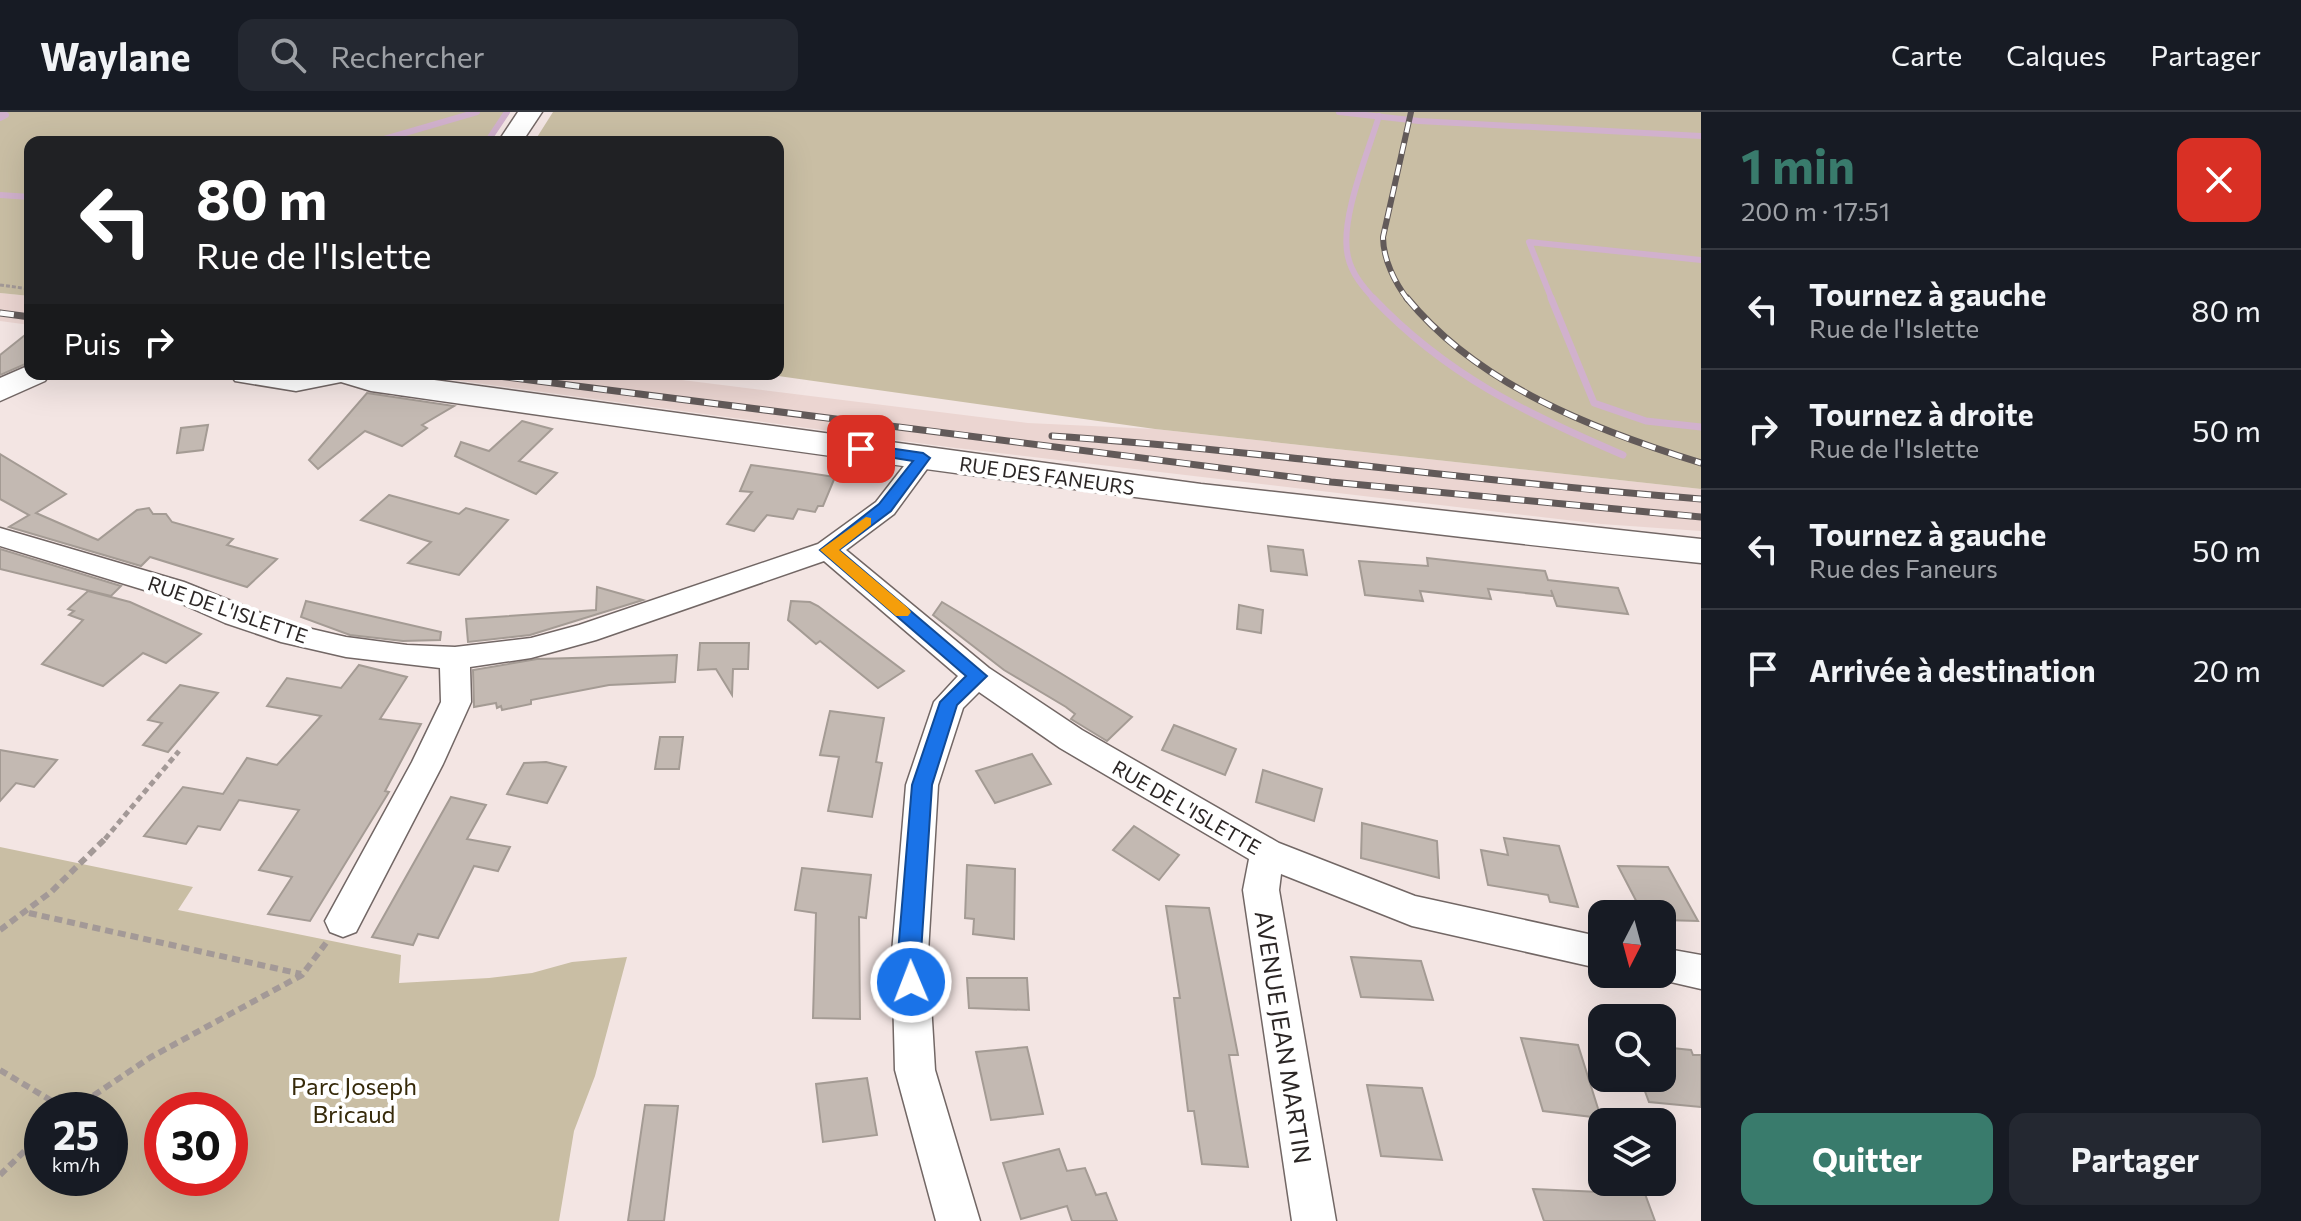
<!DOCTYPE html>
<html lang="fr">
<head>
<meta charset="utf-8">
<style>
	body { margin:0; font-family:Commissioner,sans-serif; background:#242831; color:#f1f3f6; height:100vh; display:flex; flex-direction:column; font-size:30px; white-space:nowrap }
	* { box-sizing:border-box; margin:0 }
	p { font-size:26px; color:#9ea1a6 }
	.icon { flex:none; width:44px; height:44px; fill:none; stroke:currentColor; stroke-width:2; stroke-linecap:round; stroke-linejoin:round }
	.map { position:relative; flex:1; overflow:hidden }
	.drawer { display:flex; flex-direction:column; background:#171b24; width:600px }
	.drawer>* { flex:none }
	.banner { position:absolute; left:24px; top:24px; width:760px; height:244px; border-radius:16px; box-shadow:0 8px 32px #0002; background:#202124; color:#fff; overflow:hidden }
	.needle { width:52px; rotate:186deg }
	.tools { position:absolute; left:1588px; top:788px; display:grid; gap:16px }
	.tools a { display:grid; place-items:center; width:88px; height:88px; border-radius:16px; background:#171b24; box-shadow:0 8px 32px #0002; font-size:40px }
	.speed { position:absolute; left:24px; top:980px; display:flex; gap:16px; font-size:40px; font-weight:700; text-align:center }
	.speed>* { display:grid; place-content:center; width:104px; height:104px; border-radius:50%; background:#171b24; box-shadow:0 8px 32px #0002; line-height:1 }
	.speed small { font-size:20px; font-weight:400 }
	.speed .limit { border:12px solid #d22; background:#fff; color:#111 }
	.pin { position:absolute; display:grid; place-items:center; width:68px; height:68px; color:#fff; margin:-34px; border-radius:16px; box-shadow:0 4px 12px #0006 }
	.me { position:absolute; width:88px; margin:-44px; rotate:359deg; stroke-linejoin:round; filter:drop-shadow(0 0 6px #0008) }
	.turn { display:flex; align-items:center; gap:28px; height:168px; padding:0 40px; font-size:36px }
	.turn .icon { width:104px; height:104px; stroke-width:2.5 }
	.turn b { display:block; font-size:56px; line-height:68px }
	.then { display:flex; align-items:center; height:76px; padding:0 40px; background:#0003; gap:16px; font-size:30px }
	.round { display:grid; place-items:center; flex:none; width:84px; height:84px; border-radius:16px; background:#242831 }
	.summary { display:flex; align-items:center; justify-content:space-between; height:136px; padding:0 40px }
	h1 { font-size:48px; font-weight:700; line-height:60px; color:#397b6c }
	.action { display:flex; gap:16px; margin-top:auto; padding:16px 40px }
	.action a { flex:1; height:92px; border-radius:16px; background:#397b6c; color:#fff; font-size:32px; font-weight:700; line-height:92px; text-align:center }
	.action a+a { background:#242831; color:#f1f3f6 }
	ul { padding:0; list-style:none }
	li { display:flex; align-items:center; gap:24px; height:120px; padding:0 40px; border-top:2px solid #363941 }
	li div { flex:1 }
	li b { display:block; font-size:30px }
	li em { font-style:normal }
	header { display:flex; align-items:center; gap:48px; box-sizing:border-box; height:112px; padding:0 40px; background:#171b24; border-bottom:2px solid #363941 }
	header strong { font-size:38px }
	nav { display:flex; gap:44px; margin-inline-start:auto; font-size:28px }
	.search { width:560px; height:72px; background:#242831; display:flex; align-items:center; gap:20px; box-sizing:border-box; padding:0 28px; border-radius:16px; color:#9ea1a6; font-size:30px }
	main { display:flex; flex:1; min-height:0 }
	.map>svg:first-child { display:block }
	.built { fill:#ebd5d1 }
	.green { fill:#c9bea4; fill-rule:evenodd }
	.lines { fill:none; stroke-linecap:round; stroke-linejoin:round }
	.stream-far1 { stroke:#d1b1cd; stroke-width:6 }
	.stream { stroke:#d1b1cd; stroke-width:7 }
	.building { fill:#c3b9b2; stroke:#a49b94; stroke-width:2 }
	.street-casing { stroke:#726765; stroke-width:3 }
	.secondary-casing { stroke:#726765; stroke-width:3 }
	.path-far2 { stroke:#a39997; stroke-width:3; stroke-dasharray:4 2; stroke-linecap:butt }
	.path-far1 { stroke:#a39997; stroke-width:5; stroke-dasharray:6 4; stroke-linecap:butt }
	.path { stroke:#a39997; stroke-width:6; stroke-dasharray:8 5; stroke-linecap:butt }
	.street { fill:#fff; fill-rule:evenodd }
	.secondary { fill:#fff; fill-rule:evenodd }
	.rail-far1-casing { stroke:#625a59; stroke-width:6 }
	.rail-casing { stroke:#625a59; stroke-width:7 }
	.rail-far1 { stroke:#fff; stroke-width:4; stroke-dasharray:11; stroke-linecap:butt }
	.rail { stroke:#fff; stroke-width:5; stroke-dasharray:14; stroke-linecap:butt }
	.route { fill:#1a73e8; stroke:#114b97; stroke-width:2 }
	.slow { fill:#f59e0b }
	.labels { text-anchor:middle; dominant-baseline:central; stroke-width:8; stroke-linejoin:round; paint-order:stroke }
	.street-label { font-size:20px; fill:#2b2625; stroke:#fff }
	.near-street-label { font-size:24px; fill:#2b2625; stroke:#fff }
	.near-park-label { font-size:24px; fill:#362a0a; stroke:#fff }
</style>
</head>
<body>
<header>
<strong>Waylane</strong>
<div class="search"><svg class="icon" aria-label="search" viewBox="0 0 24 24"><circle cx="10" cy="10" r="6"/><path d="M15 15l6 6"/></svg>Rechercher</div>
<nav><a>Carte</a><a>Calques</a><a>Partager</a></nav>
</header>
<main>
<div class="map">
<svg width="1701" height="1109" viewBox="0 0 1701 1109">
	<rect width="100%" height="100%" fill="#f3e5e3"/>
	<g class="built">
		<path d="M0,181L30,184V213L0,209Z"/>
		<path d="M410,262H634L1028,311L1155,317L1701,377V419L1601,412L948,335Z"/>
	</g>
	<g class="green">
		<path d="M0,0H510L490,30H30V184L0,181Z"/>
		<path d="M553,0H1701V377L1155,317L764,262H778V30H534Z"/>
		<path d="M0,735L193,775L178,798L401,843L399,871L489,866L532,861L572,850L627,845L595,964L574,1019L559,1109H0ZM42,998H110V1066H42ZM162,998H230V1066H162Z"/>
	</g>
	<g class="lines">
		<g class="stream-far1">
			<path d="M1339,0L1419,9L1701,24"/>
			<path d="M0,6L6,3L1,0"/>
			<path d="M374,30L477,0"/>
			<path d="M487,30L507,0"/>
			<path d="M0,83L30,85"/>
			<path d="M1375,188C1363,175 1352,162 1348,145C1339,108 1368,41 1379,4"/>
			<path d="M1552,188L1529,130L1701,148"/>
		</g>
		<g class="stream">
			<path d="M1373,186C1446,263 1527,302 1623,343"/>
			<path d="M1551,186L1594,291L1646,309L1701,315"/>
		</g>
	</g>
	<g class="building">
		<path d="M30,219V250L0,263V243Z"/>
		<path d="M367,281L454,294L422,313L427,316L402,334L365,319L318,357L309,348Z"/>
		<path d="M522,309L552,317L519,349L557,361L536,382L455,344L461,330L489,339Z"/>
		<path d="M208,313L203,338L177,341L181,316Z"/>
		<path d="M0,342L66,382L36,401L98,428L137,398L149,396L153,402H166L172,410L233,427L227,433L277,447L247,475L150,445L141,454L9,415L29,403L0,387Z"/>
		<path d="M751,353L802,360L835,365L823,394H818L815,400L798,397L793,407L767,403L754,419L727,412L752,380L740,379Z"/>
		<path d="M389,383L459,402L466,396L508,408L459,463L408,451L431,430L361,408Z"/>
		<path d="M1268,434L1303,438L1307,463L1271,459Z"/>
		<path d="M0,437L121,474L111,484L0,457Z"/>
		<path d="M1427,446L1545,459L1548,468L1618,476L1628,502L1557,494L1551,478L1553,484L1488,477L1491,487L1420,479L1423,489L1365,483L1359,449L1428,454Z"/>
		<path d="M597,475L643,488L530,523L468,530L466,507L596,498Z"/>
		<path d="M88,479L130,490L201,522L166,551L143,541L103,574L42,552L83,508L69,503L74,499L68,497Z"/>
		<path d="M306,489L441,520L440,528L403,529L350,523L301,505Z"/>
		<path d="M791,489L810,490L818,494L904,559L878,576L820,529L816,532L788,508Z"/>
		<path d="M942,490L1057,559L1132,605L1107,629L1084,615L1071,607L1075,602L1066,595L1004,558L933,503Z"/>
		<path d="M1239,493L1263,498L1261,521L1237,517Z"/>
		<path d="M700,531H749L748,557H733L732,583L716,557L698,558Z"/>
		<path d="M677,543L675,570L609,573L531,588V592L502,598L501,594L497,596L496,591L474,595L473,558L537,547Z"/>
		<path d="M359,553L407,565L380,607L421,612L385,679L389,680L310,809L268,802L292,765L259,758L299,698L239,688L220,718L198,714L186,732L144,724L183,675L223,682L247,646L277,653L321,604L267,594L287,566L341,576Z"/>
		<path d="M180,573L218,581L168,640L143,633L162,611L148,608Z"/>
		<path d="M830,599L884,606L876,650L882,651L872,705L828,699L839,645L820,643Z"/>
		<path d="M1174,613L1236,637L1225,663L1162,638Z"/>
		<path d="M660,625H683L679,657H655Z"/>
		<path d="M0,638L57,648L34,675L16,671L0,689Z"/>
		<path d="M1032,642L1051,672L995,691L976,659Z"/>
		<path d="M546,650L566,655L547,691L507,682L524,651Z"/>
		<path d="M1263,658L1322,677L1314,709L1256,690Z"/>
		<path d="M451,685L486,693L467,727L510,735L498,759L474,754L438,826L418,822L413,833L372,825Z"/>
		<path d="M1362,711L1437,729L1439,766L1361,746Z"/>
		<path d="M1134,714L1179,743L1159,768L1113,738Z"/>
		<path d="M1504,726L1559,734L1578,795L1550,790L1548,783L1488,773L1481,738L1508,743Z"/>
		<path d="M967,753L1015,757L1014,827L973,822L974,807L965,806Z"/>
		<path d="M1618,754L1668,755L1698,809L1662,808V802H1643Z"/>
		<path d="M802,756L871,763L866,806L859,805L860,907L813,906L816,801L795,798Z"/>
		<path d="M1166,794L1209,796L1238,943H1229L1248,1055L1202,1052L1194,999H1188L1174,886H1180Z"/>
		<path d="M1351,845L1421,849L1433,888L1361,885Z"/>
		<path d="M967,866H1027L1029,898L969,896Z"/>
		<path d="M1521,926L1578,933L1601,1006L1543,999Z"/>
		<path d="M1027,935L1043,1002L991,1008L976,940Z"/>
		<path d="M1662,935L1691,938L1693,943H1701V995L1649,990L1640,966H1662Z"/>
		<path d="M867,966L877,1023L823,1030L816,972Z"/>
		<path d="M1367,973L1422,976L1442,1048L1381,1044Z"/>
		<path d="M645,993L678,994L664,1109H628Z"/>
		<path d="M1059,1037L1067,1059L1085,1056L1096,1083L1106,1081L1117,1109H1072L1067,1094L1021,1107L1003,1051Z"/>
		<path d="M1533,1077L1645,1082L1655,1109H1544Z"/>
	</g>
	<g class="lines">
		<defs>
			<g id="street">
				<path d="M923,339L932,341L935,346L894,402L846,438L989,556L1082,618L1279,731L1415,784L1602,825V857L1412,814L1281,762L1279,778L1336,1109H1292L1243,778L1249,747L1060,636L979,580L963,596L938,673L928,841L935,958L980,1109H936L895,958L892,841L906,673L934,590L958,564L824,449L596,528L531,546L470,555L471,590L443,652L356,820L343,825L330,820L325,809L412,650L441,590L440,556L346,545L281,530L225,511L164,484L0,434V416L184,470L286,511L346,525L407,533L455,535L531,526L579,513L818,432L876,390L914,341Z"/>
				<path d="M1662,836L1701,843V877L1649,865L1648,862H1662Z"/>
			</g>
			<g id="secondary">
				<path d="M518,0H542L522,30H498Z"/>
				<path d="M30,253V262H50L45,269L0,289V266Z"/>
				<path d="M230,262H390L1201,372L1701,427V451C1256,406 814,342 371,279L341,270L296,279L235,269Z"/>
			</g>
		</defs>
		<use href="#street" class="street-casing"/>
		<use href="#secondary" class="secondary-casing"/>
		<path class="path-far2" d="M0,173L30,177"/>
		<path class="path-far1" d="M105,727L179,639"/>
		<g class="path">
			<path d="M29,801L301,862"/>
			<path d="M0,818L51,780L107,725"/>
			<path d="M0,958L67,998"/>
			<path d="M72,998L151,945L302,863L326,831"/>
			<path d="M0,1063L42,1022"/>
		</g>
		<use href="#street" class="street"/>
		<use href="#secondary" class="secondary"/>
		<defs>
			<path id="rail-far1" d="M1408,188C1395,171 1383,147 1383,125L1411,0"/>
			<g id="rail">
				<path d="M1407,186C1479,274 1595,318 1701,351"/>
				<path d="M0,201L30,205"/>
				<path d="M482,262L1331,370L1701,405"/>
				<path d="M1052,324C1269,339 1484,371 1701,387"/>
			</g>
		</defs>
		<use href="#rail-far1" class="rail-far1-casing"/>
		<use href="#rail" class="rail-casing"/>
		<use href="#rail-far1" class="rail-far1"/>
		<use href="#rail" class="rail"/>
	</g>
	<path class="route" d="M861,332L923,341L930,346L891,399L839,438L987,564L957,593L932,673L921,841L922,870L919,878L911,881L903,878L900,870L898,841L912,673L940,590L966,564L820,438L879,392L913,349L856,340V334Z"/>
	<path class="slow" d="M866,405L871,406V413L839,438L908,496L911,500L908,504H896L820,438Z"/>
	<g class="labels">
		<g class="street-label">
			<text transform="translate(1047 363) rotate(8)">RUE DES FANEURS</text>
			<text transform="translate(228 497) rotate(19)">RUE DE L'ISLETTE</text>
			<text transform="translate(1187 695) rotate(30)">RUE DE L'ISLETTE</text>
		</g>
		<g class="near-street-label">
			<text transform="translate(1284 925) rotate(81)">AVENUE JEAN MARTIN</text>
		</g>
		<g class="near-park-label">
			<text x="354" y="973">Parc Joseph<tspan x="354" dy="28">Bricaud</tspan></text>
		</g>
	</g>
</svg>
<div class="tools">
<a><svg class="needle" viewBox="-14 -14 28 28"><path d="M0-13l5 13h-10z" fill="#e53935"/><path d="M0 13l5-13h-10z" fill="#9ea1a6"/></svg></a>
<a><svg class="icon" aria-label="search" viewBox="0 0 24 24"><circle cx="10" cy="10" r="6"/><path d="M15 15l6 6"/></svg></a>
<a><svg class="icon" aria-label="layers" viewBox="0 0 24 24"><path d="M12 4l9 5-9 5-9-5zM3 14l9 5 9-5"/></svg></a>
</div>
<div class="speed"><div>25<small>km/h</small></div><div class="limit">30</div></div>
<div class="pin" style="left:861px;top:337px;background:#d93025"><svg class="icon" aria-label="arrive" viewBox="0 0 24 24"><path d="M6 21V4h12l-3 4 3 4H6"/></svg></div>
<svg class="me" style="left:911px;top:870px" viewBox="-20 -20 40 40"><circle r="17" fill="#1a73e8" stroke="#fff" stroke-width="3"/><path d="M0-11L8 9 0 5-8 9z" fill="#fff"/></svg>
<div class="banner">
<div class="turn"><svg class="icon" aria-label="left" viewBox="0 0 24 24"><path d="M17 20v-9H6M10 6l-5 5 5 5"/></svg><div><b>80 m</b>Rue de l'Islette</div></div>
<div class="then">Puis<svg class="icon" aria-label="right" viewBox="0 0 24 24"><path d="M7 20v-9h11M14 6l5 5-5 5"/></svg></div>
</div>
</div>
<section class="drawer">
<div class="summary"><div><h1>1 min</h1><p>200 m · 17:51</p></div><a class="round" style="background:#d93025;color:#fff"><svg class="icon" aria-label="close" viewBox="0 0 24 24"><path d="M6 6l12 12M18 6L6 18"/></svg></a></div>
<ul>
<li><svg class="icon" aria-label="left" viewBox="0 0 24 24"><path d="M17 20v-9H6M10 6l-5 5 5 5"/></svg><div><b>Tournez à gauche</b><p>Rue de l'Islette</p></div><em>80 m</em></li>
<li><svg class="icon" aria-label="right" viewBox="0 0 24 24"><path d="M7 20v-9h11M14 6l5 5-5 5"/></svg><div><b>Tournez à droite</b><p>Rue de l'Islette</p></div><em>50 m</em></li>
<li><svg class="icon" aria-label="left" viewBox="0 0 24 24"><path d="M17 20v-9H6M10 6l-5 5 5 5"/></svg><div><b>Tournez à gauche</b><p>Rue des Faneurs</p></div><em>50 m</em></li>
<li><svg class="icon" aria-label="arrive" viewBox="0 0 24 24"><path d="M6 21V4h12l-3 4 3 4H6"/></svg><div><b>Arrivée à destination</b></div><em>20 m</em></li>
</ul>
<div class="action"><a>Quitter</a><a>Partager</a></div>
</section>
</main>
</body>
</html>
